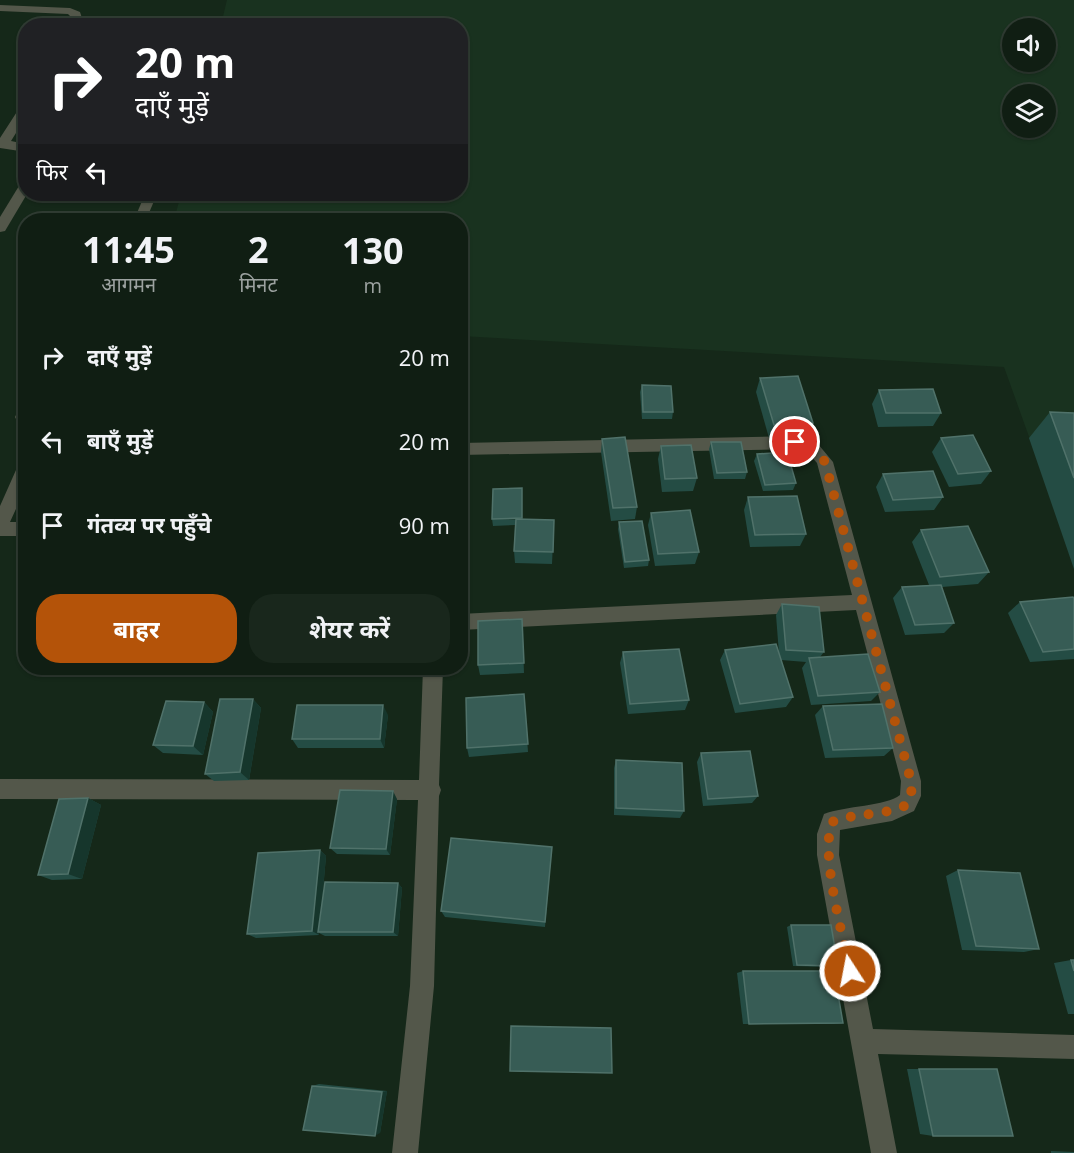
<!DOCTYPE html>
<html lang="hi">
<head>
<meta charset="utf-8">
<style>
	body { margin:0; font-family:"Open Sans","Noto Sans Devanagari",sans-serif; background:#19271c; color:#f1f3f6; height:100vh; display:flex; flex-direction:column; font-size:22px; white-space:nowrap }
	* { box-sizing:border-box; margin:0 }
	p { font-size:20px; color:#9ca2a0 }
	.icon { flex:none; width:33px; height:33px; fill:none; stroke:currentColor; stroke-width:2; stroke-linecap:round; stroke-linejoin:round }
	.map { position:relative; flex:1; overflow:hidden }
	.drawer { position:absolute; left:18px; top:213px; width:450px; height:462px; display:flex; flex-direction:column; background:#101e13; border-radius:24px; box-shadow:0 2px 4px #0004,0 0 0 2px #303c33 }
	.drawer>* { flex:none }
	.top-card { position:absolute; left:18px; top:18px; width:450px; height:183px; border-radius:24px; box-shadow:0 2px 4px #0004,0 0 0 2px #303c33; background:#202124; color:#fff; overflow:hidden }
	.fabs { position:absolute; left:1002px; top:18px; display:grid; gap:12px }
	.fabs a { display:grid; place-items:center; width:54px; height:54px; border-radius:50%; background:#101e13; box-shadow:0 2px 4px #0004,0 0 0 2px #303c33; font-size:30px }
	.pin { position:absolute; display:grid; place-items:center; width:51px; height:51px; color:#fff; margin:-26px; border:3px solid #fff; border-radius:50%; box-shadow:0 2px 6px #0007 }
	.me { position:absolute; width:66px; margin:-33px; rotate:349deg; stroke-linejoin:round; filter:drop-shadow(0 0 4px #0008) }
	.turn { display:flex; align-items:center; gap:21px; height:126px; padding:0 18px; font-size:27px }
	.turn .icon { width:78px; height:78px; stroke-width:2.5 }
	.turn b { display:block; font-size:42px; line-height:51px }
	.then { display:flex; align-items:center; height:57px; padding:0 18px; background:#0003; gap:12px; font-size:22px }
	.eta { display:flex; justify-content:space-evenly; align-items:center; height:102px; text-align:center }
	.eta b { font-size:36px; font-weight:700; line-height:42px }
	.button { display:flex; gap:12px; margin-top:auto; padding:12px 18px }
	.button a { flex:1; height:69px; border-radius:24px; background:#b45309; color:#fff; font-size:24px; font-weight:700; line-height:69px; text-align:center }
	.button a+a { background:#19271c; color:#f1f3f6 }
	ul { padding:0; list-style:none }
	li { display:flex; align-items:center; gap:18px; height:84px; padding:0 18px }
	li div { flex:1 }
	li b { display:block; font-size:22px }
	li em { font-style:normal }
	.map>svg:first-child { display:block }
	.built { fill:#19321f; fill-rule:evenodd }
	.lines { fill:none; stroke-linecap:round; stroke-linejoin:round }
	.minor { fill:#53574a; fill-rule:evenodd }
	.wall { fill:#244c44 }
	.shaded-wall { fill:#16362c }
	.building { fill:#375c55; stroke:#50726a; stroke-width:1.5 }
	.route { stroke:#b45309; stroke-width:10; stroke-dasharray:0 18 }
</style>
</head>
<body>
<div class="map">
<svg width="1074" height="1153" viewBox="0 0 1074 1153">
	<rect width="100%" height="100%" fill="#152819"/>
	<path class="built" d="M227,0H1074V562L1004,367L461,336L460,220H174L181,194H460V26L221,25ZM1012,28H1046V62H1012ZM1012,94H1046V128H1012Z"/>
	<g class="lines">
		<g class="minor">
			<path d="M0,5L70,8L80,12L82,18L78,26H68L72,18L68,14L0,11Z"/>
			<path d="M26,103V117L11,141L26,144V152L0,148V138L22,104Z"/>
			<path d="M26,180L27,194L5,231L0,232V217L22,181Z"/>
			<path d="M145,194H157L146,220H134Z"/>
			<path d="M26,411V423L17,421L15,417L17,413Z"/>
			<path d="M795,436L818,444L833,462L921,781V796L914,811L892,821L840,830L839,855L873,1029L1074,1035V1059L878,1054L897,1153H871L817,855V834L824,814C845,806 886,806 900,795L901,781L856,610L460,630V614L852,595L817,463L810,455L800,449L460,455V443Z"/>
			<path d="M26,460V487L10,522H26V536H0V506L20,461Z"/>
			<path d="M423,668H443L439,785L441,790L439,796L434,986L418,1153H392L410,986L418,800L0,799V779L419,780Z"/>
		</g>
	</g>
	<g class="wall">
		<path d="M760,378L813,423L807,436L769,438L756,392Z"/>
		<path d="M642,385L673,412L672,419H642L640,392Z"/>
		<path d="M879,390L941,413L933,426L878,427L872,404Z"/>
		<path d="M1050,412L1074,413V569L1029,438Z"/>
		<path d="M941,438L991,471L981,484L949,487L932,452Z"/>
		<path d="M602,439L637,507L635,519L611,521L601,452Z"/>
		<path d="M711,442L747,472L745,479H714L709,449Z"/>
		<path d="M661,446L697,478L693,491L662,492L658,459Z"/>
		<path d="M757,454L796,483L793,490L763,491L754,461Z"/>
		<path d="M883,474L943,497L934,510L885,512L876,487Z"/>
		<path d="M748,497L806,534L800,546L750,547L744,510Z"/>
		<path d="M651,513L699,552L695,564L655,566L648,525Z"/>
		<path d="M492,519L554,520L552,564L515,563L514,551L515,525L493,526Z"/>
		<path d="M619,522L649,560L648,566L624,568L618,529Z"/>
		<path d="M921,530L989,572L978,584L942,587L954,623L944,633L905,635L893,598L902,587L929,585L912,542Z"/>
		<path d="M1074,599V659L1030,662L1008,613L1020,602Z"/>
		<path d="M782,604L824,652L820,657L880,692L871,701L811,705L802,668L806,662L781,660L793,697L786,707L735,713L720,660L725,650L779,654L776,615Z"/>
		<path d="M522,619L524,673L480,675L478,665Z"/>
		<path d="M623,652L689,700L685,710L628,714L620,663Z"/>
		<path d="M524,694L528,752L469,757L467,748Z"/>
		<path d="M253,699L261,708L249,780L214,781L205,774Z"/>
		<path d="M204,702L213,712L203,755L163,753L153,745Z"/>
		<path d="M823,706L893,748L884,756L825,758L815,715Z"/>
		<path d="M388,715L384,748H298L292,739Z"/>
		<path d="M701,753L758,796L752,803L703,806L697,762Z"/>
		<path d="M616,760L684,811L680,818L614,815V768Z"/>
		<path d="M88,798L101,805L82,879L52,880L38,875Z"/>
		<path d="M397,799L390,855L337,854L330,848Z"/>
		<path d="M552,847L545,927L445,917L441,911Z"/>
		<path d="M320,850L326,856L322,902L398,883L402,888L398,936H325L319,933V935L256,938L247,934Z"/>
		<path d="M958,870L1039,949L1024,952L962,950L946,876Z"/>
		<path d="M791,925L838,966L833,967L793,966L787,927Z"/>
		<path d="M1071,960H1074V1014H1068L1054,963Z"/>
		<path d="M743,971L843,1023L833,1024H743L737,973Z"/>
		<path d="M907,1069H997L933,1136L920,1134Z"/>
		<path d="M319,1084L387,1091L380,1133L312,1086Z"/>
		<path d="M1051,1151L1074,1152V1153H1051Z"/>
	</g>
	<g class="shaded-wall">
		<path d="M253,699L261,708L249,780L240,772Z"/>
		<path d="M204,702L213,712L203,755L193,746Z"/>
		<path d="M383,705L388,715L384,748L380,739Z"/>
		<path d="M393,791L397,799L390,855L386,849Z"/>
		<path d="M88,798L101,805L82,879L68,874Z"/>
		<path d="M320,850L326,856L319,935L312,931Z"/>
		<path d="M398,883L402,888L398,936L393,932Z"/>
		<path d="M387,1091L380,1133L375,1136L382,1092Z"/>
	</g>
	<g class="building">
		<path d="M798,376L813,423L774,425L760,378Z"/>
		<path d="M642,385L671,386L673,412H643Z"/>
		<path d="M933,389L941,413H886L879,390Z"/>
		<path d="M1050,412L1074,413V478Z"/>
		<path d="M973,435L991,471L958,474L941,438Z"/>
		<path d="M625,437L637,507L613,508L602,439Z"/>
		<path d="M711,442H741L747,472L717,473Z"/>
		<path d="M691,445L697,478L665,479L661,446Z"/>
		<path d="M787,452L796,483L765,485L757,454Z"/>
		<path d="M933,471L943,497L893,500L883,474Z"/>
		<path d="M522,488V518L492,519L493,489Z"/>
		<path d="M797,496L806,534L755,535L748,497Z"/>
		<path d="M690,510L699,552L658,554L651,513Z"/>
		<path d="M516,519L554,520L553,552L514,551Z"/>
		<path d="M642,521L649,560L625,562L619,522Z"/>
		<path d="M968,526L989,572L940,577L921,530Z"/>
		<path d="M941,585L954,623L915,625L902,587Z"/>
		<path d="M1073,597L1074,599V649L1043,652L1020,602Z"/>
		<path d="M782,604L819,607L824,652L786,650Z"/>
		<path d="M522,619L524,663L478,665V621Z"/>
		<path d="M776,644L793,697L740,704L725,650Z"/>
		<path d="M679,649L689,700L630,704L623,652Z"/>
		<path d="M868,654L880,692L818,696L809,658Z"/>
		<path d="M524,694L528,744L467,748L466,698Z"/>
		<path d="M220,699H253L240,772L205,774Z"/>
		<path d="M166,701L204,702L193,746L153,745Z"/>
		<path d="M882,704L893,748L833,750L823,706Z"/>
		<path d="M297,705H383L380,739H292Z"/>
		<path d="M750,751L758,796L708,799L701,753Z"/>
		<path d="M616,760L682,763L684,811L616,808Z"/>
		<path d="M340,790L393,791L386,849L330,848Z"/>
		<path d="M88,798L68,874L38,875L59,799Z"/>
		<path d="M451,838L552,847L545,922L441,911Z"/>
		<path d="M320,850L312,931L247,934L258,853Z"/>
		<path d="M958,870L1020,873L1039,949L976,946Z"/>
		<path d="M325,882L398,883L393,932H318Z"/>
		<path d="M791,925H831L838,966L797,965Z"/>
		<path d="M1071,960H1074V971Z"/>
		<path d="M743,971H834L843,1023L749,1024Z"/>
		<path d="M511,1026L611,1028L612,1073L510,1071Z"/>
		<path d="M919,1069H997L1013,1136H933Z"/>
		<path d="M312,1086L382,1092L375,1136L303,1130Z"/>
	</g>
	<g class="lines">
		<path class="route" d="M795,442L816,450L825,462L911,781C911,789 913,798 907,804C895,815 851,813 832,822C820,855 843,935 850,971"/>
	</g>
</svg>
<div class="fabs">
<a><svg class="icon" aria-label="sound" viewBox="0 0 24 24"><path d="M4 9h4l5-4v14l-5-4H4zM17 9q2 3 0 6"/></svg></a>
<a><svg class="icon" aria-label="layers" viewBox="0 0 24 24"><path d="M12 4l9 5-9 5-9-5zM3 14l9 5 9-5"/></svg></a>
</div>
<div class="pin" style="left:795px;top:442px;background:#d93025"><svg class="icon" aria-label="arrive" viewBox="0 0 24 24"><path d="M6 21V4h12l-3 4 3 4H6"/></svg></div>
<svg class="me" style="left:850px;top:971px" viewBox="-20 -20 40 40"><circle r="17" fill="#b45309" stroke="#fff" stroke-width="3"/><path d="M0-11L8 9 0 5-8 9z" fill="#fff"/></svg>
<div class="top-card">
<div class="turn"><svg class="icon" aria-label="right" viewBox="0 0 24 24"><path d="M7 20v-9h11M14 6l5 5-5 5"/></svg><div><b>20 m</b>दाएँ मुड़ें</div></div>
<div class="then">फिर<svg class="icon" aria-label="left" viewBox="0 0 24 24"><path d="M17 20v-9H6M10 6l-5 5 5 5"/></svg></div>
</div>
<section class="drawer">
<div class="eta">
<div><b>11:45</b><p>आगमन</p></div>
<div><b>2</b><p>मिनट</p></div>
<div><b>130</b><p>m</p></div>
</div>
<ul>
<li><svg class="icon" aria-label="right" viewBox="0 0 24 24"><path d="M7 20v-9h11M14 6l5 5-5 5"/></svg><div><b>दाएँ मुड़ें</b></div><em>20 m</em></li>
<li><svg class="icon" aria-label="left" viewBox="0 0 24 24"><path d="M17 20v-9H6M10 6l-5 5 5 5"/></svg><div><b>बाएँ मुड़ें</b></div><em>20 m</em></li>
<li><svg class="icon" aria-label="arrive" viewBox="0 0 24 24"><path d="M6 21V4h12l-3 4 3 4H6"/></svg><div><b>गंतव्य पर पहुँचे</b></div><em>90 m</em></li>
</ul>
<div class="button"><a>बाहर</a><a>शेयर करें</a></div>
</section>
</div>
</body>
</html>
